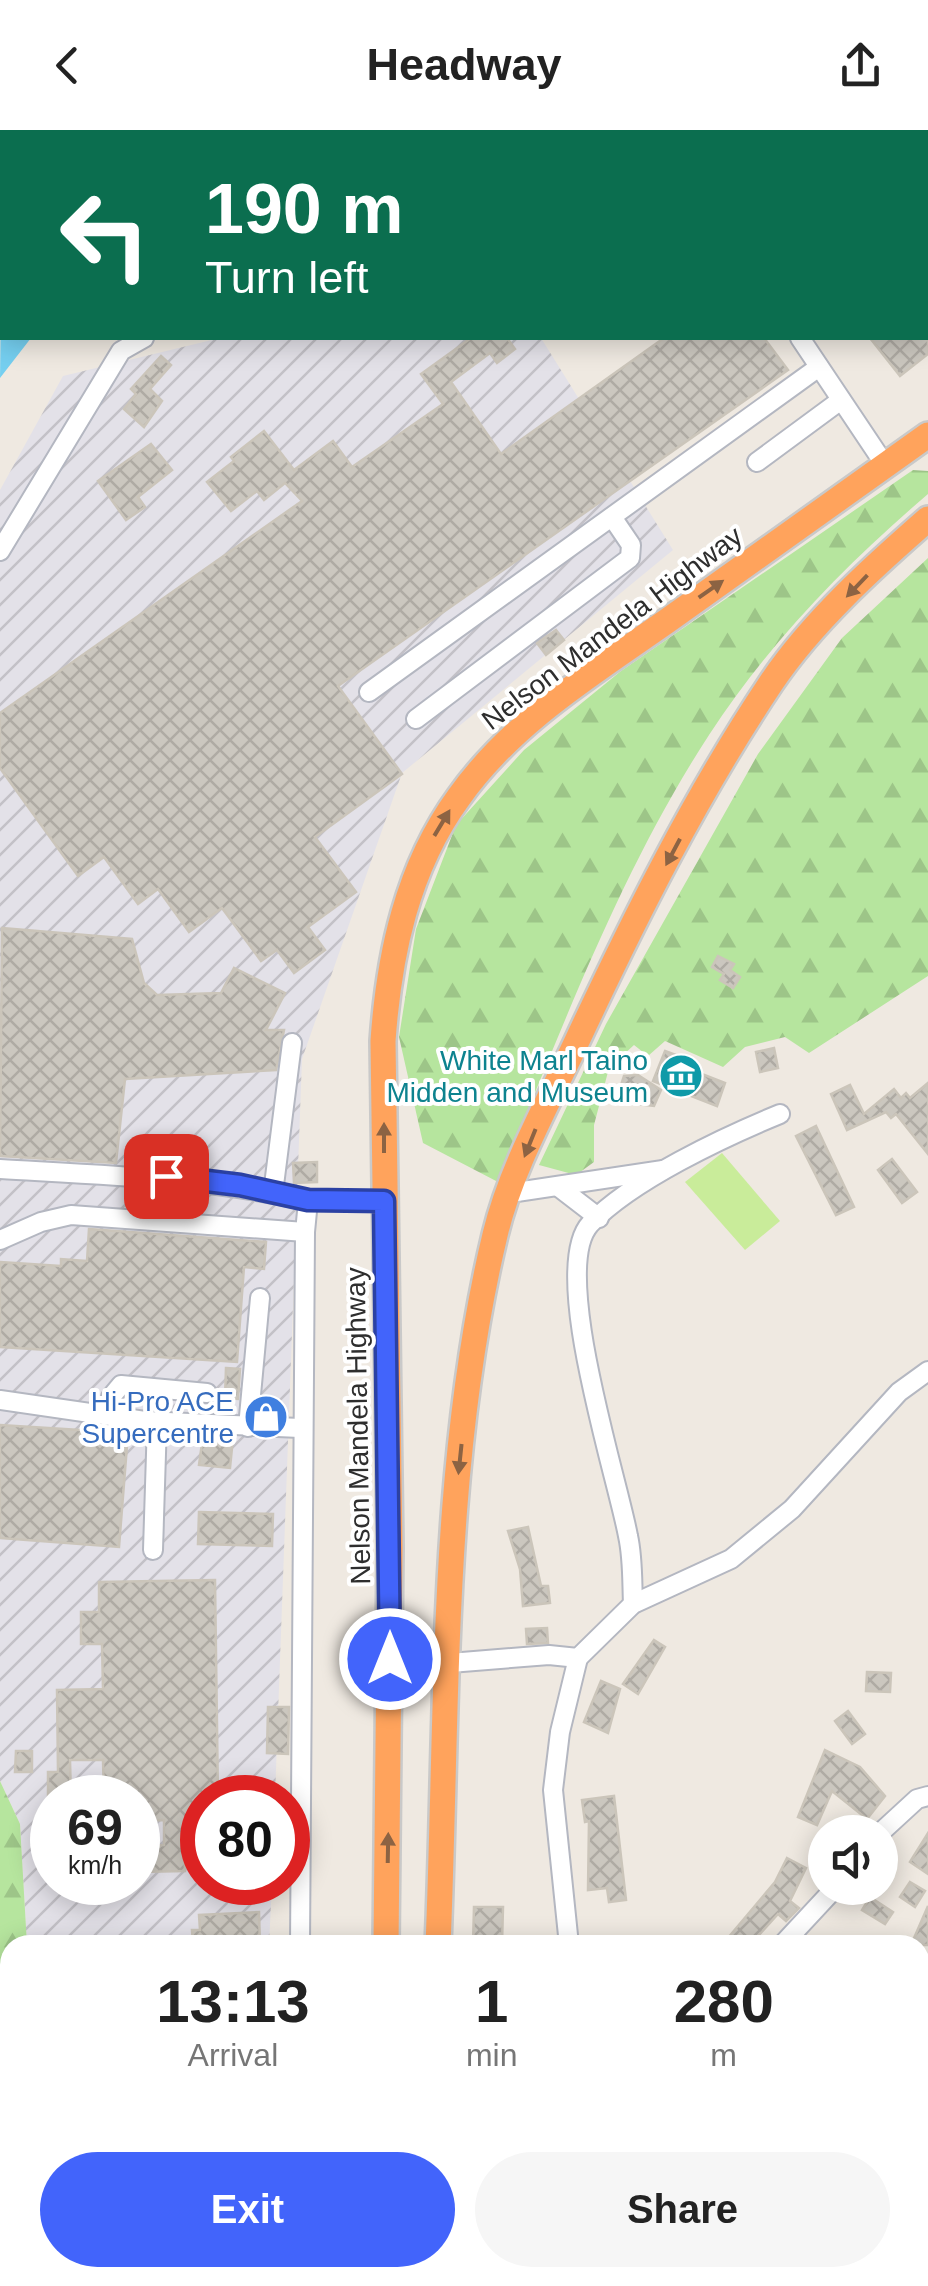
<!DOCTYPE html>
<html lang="en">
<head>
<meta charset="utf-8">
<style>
	body { margin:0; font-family:Arial,sans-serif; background:#f6f6f6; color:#222; height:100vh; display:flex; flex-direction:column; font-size:38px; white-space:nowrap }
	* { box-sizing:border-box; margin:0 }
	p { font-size:32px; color:#767676 }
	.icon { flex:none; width:55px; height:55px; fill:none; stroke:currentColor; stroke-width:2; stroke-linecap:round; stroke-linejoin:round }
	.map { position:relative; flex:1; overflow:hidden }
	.side { position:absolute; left:0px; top:1805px; width:930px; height:352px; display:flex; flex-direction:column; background:#fff; border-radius:30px 30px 0 0; box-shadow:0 5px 25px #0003 }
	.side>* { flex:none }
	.top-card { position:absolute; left:0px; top:0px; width:930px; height:210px; box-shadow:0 5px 25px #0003; background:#0b6e4f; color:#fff; overflow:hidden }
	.tools { position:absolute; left:808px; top:1685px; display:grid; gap:20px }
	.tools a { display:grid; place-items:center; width:90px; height:90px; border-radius:50%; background:#fff; box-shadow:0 5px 25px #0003; font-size:50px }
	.speed { position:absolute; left:30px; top:1645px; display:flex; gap:20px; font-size:50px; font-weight:700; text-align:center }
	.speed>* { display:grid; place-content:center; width:130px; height:130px; border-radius:50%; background:#fff; box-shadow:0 5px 25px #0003; line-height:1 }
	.speed small { font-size:25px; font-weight:400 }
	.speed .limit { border:15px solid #d22; background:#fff; color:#111 }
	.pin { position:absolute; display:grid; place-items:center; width:85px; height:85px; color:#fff; margin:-42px; border-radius:20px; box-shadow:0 5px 15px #0006 }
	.me { position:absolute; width:110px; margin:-55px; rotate:0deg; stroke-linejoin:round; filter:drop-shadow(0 0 8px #0008) }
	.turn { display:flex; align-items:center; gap:35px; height:210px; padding:0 40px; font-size:45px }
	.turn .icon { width:130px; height:130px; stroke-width:2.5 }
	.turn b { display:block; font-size:70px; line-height:85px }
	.eta { display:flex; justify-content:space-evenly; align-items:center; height:170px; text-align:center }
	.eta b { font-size:60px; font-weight:600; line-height:70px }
	.cta { display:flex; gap:20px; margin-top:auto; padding:20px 40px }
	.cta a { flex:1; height:115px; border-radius:60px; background:#4264fb; color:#fff; font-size:40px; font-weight:600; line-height:115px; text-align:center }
	.cta a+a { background:#f6f6f6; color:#222 }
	header { display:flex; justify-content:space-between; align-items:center; height:130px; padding:0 40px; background:#fff; font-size:45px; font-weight:600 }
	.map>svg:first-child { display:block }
	.industrial { fill:url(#industrial-furrows); fill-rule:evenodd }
	.forest { fill:url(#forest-firs) }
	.pitch { fill:#c9ec9a }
	.water { fill:#75cff0 }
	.building { fill:url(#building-cross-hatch); stroke:#cbc5ba; stroke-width:2.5 }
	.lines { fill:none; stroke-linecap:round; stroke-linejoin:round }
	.minor-casing { stroke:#b4b7c1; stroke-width:22 }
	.highway-casing { stroke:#c9c9c9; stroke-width:30 }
	.minor { stroke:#fff; stroke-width:18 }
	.highway { stroke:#ffa35c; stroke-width:25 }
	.oneway { fill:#8c6343 }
	.route-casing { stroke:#2b41a3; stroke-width:25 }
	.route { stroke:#4264fb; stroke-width:18 }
	.labels { text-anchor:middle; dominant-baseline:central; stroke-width:8; stroke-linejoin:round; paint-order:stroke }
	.street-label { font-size:28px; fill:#2e2e2e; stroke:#fff }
	.culture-label { font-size:28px; fill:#0d838f; stroke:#fff; text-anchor:end }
	.shop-label { font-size:28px; fill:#366cbe; stroke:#fff; text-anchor:end }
</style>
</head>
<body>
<header><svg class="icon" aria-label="back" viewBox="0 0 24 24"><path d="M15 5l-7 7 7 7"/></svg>Headway<svg class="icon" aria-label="share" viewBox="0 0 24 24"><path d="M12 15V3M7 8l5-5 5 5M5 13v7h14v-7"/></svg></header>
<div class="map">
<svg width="928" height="2156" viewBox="0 0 928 2156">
	<defs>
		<pattern id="industrial-furrows" width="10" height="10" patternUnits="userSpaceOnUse" patternTransform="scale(2.5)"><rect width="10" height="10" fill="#e3e1e8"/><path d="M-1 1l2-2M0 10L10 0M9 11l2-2" fill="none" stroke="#c3c1c7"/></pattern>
		<pattern id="forest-firs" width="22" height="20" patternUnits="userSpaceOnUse" patternTransform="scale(2.5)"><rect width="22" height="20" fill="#b6e59e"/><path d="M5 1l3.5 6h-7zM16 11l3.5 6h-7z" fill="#9dc588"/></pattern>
		<pattern id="building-cross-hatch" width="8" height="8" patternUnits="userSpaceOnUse" patternTransform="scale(2.5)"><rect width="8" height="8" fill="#cbc7bf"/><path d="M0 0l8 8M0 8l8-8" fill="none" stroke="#afaba4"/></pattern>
	</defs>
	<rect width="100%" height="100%" fill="#efe9e1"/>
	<g class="industrial">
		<path d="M220,208H541L673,420L402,643L302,929L275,1667L202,1668V1752L272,1753L269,1815H27L20,1694L0,1651V360L63,246ZM52,1668H138V1752H52Z"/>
		<path d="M126,2148H288V2156H127Z"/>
	</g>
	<g class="forest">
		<path d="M913,340L928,341V364C845,435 769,513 709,605C619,743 562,900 498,1052L423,1013L399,907L416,799L456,695L524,620L621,541Z"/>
		<path d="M928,428V846L809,923L785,907L745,917L723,937L665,911L648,926L634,915L609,938L594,995V1032L576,1045L539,1035L606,894L758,624L842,508Z"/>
		<path d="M0,1651L20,1694L27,1815H10V1921L0,1897Z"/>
	</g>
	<path class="pitch" d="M722,1023L780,1091L745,1120L685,1052Z"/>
	<g class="water">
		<path d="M135,0H483L132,2Z"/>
		<path d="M2,101V208H31L0,248Z"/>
		<path d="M0,1897L10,1921V2148H89L91,2156H10L0,2114Z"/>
	</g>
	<g class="building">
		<path d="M471,208H507L515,219L497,233L490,223L451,252L501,324L664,208H764L788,240L338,556L402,644L315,707L356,762L308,797L325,820L294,843L277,820L261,831L222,778L189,802L158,759L138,774L104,727L78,746L0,638V583L302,371L285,353L264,370L257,361L231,381L207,352L234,331L231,327L264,301L294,340L333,311L352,337L443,274L421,244Z"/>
		<path d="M870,208H928V224L900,246Z"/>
		<path d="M161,226L171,235L150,259L162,271L144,297L124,279L136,264L131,259Z"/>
		<path d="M151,314L172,340L138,367L145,377L126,390L98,351Z"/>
		<path d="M556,500L564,510L546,525L537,513Z"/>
		<path d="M2,798L132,809L144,853L157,865L221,863L234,838L285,863L266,900H284L276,940L125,949L116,1033L0,1026Z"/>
		<path d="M718,826L734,834L730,840L740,847L733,858L720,850L724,844L712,837Z"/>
		<path d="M774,918L778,938L760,942L756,922Z"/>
		<path d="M665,921L692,931L689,939L725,953L717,976L653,951Z"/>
		<path d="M638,945L661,960L654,976L628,973L618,964L624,946Z"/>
		<path d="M928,953V1024L896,984L891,988L886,982L847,1000L831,964L850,955L864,984L894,959L901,968L906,963L910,968Z"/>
		<path d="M816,996L854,1077L836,1085L796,1006Z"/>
		<path d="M892,1029L917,1062L902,1073L878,1040Z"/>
		<path d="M317,1032V1052L294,1053L293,1033Z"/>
		<path d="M89,1099L266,1112L264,1139L244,1137L237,1232L0,1217V1132L61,1136V1129L87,1131Z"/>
		<path d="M226,1238L240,1239L238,1269L225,1268Z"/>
		<path d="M0,1295L128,1303L119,1417L0,1408Z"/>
		<path d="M203,1306L233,1308L230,1338L199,1335Z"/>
		<path d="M199,1382L273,1384L272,1416L198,1414Z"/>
		<path d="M528,1397L541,1456H548L550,1473L523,1476L520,1439L508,1401Z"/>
		<path d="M215,1450L218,1668H202V1695L184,1696L185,1741L138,1742V1716L164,1715V1690L143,1691V1668H104L103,1630H70L71,1668H48V1642H58L57,1560L103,1559L102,1514H81V1482H99V1452Z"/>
		<path d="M547,1498L548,1513L527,1514L526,1499Z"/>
		<path d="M654,1510L665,1517L638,1564L623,1554Z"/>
		<path d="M867,1542L891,1543L890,1562L866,1561Z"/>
		<path d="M601,1551L620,1559L608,1603L584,1592Z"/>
		<path d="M268,1577H289L288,1624L267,1623Z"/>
		<path d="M848,1581L865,1604L852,1614L835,1591Z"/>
		<path d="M825,1620L860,1637L885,1666L867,1689L832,1661L817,1695L798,1687Z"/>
		<path d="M16,1621H32V1642H15Z"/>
		<path d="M614,1666L626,1770L609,1772L607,1758L588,1760L589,1691L585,1692L582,1670Z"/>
		<path d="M928,1703V1744L910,1732Z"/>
		<path d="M787,1728L806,1738L790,1771L799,1778L786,1791L778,1784L750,1815H722L775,1752Z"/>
		<path d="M910,1752L925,1761L915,1777L900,1767Z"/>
		<path d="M870,1767L893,1782L885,1794L862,1780Z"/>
		<path d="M928,1776V1815H911Z"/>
		<path d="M474,1777H503L502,1815H473Z"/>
		<path d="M259,1782L260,1815H193L192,1800H200L199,1785Z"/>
	</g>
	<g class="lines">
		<defs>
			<g id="minor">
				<path d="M800,208L885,335"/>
				<path d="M757,332L841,270"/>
				<path d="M0,421L121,221L144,208"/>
				<path d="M369,562L819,237"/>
				<path d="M416,589L630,428L631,415L612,387"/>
				<path d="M0,1039C104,1045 206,1048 308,1071"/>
				<path d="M560,1058L599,1088"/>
				<path d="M273,1063L292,913"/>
				<path d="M510,1063L663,1040"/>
				<path d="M0,1110L41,1092L71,1085L305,1102"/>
				<path d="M0,1270L145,1291L300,1298"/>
				<path d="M109,1285L111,1267L121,1255L207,1263"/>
				<path d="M248,1297L260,1168"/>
				<path d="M153,1420L157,1292"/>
				<path d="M633,1474C632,1452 633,1428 628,1406C617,1346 549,1139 590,1094C632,1050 724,1007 780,984"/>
				<path d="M390,1529L450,1533L549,1525L578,1528L633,1474L731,1429L792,1379L899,1262L928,1241"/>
				<path d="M880,1703L917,1669L928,1666"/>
				<path d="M300,1815L305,1102L308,1071H384"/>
				<path d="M569,1815L553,1660L560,1602L578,1528"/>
				<path d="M782,1815L835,1758"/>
				<path d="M920,1884L928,1874"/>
				<path d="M920,2113H928"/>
				<path d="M595,2148V2156"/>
			</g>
			<g id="highway">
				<path d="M386,1815L390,1418L383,911C389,825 407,738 459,667C512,592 593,543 667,491C754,429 841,367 928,305"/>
				<path d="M438,1815C448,1579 440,1336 495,1105C511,1038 548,973 577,911C634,789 696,665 771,553C812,492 873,437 928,389"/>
				<path d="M383,2156V2148"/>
				<path d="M425,2156L426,2148"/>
			</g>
		</defs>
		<use href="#minor" class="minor-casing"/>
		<use href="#highway" class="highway-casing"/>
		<use href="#minor" class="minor"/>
		<use href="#highway" class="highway"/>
	</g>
	<defs><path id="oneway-solid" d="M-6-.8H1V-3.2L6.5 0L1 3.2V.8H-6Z" transform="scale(2.5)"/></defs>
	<g class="oneway">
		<use href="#oneway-solid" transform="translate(857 456) rotate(134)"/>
		<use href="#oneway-solid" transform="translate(711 459) rotate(-35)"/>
		<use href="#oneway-solid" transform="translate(442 693) rotate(-59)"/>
		<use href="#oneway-solid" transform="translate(673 722) rotate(118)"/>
		<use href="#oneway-solid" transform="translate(384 1008) rotate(-90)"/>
		<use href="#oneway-solid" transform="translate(530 1013) rotate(112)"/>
		<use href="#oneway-solid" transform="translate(460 1329) rotate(96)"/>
		<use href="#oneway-solid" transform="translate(388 1718) rotate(-89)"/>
	</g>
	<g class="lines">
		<defs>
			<path id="route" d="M166,1046L240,1055L308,1070L384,1071L390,1529"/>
		</defs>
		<use href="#route" class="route-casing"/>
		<use href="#route" class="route"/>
	</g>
	<defs>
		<symbol id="museum-disc" viewBox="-11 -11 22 22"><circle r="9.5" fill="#0f9aa8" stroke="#fff"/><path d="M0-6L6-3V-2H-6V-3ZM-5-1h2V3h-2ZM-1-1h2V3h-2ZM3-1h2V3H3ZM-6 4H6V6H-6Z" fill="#fff"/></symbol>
		<symbol id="shop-disc" viewBox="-11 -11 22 22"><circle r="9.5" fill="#3f7fe0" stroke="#fff"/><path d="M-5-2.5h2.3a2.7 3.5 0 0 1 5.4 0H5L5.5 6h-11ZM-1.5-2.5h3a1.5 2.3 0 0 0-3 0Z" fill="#fff"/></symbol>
	</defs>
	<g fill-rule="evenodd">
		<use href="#museum-disc" x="656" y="921" width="50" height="50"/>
		<use href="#shop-disc" x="241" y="1262" width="50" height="50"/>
	</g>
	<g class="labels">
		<g class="street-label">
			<text transform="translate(612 498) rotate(-37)">Nelson Mandela Highway</text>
			<text transform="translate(358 1296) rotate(-91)">Nelson Mandela Highway</text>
		</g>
		<g class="culture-label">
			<text x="648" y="930">White Marl Taino<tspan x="648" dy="32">Midden and Museum</tspan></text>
		</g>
		<g class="shop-label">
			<text x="234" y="1271">Hi-Pro ACE<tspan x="234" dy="32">Supercentre</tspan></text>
		</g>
	</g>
</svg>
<div class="tools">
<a><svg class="icon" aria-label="sound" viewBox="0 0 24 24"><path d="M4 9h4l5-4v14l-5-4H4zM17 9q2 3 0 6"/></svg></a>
</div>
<div class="speed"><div>69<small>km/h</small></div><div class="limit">80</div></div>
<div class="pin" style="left:166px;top:1046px;background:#d93025"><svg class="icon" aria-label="arrive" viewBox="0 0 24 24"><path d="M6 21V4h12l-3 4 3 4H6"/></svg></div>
<svg class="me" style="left:390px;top:1529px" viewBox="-20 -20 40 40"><circle r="17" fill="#4264fb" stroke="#fff" stroke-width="3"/><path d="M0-11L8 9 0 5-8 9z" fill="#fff"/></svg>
<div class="top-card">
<div class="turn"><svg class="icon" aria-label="left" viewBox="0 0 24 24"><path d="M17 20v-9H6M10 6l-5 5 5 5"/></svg><div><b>190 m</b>Turn left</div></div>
</div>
<section class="side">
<div class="eta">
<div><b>13:13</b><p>Arrival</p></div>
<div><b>1</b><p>min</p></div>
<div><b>280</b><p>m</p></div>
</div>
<div class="cta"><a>Exit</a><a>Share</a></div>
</section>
</div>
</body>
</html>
